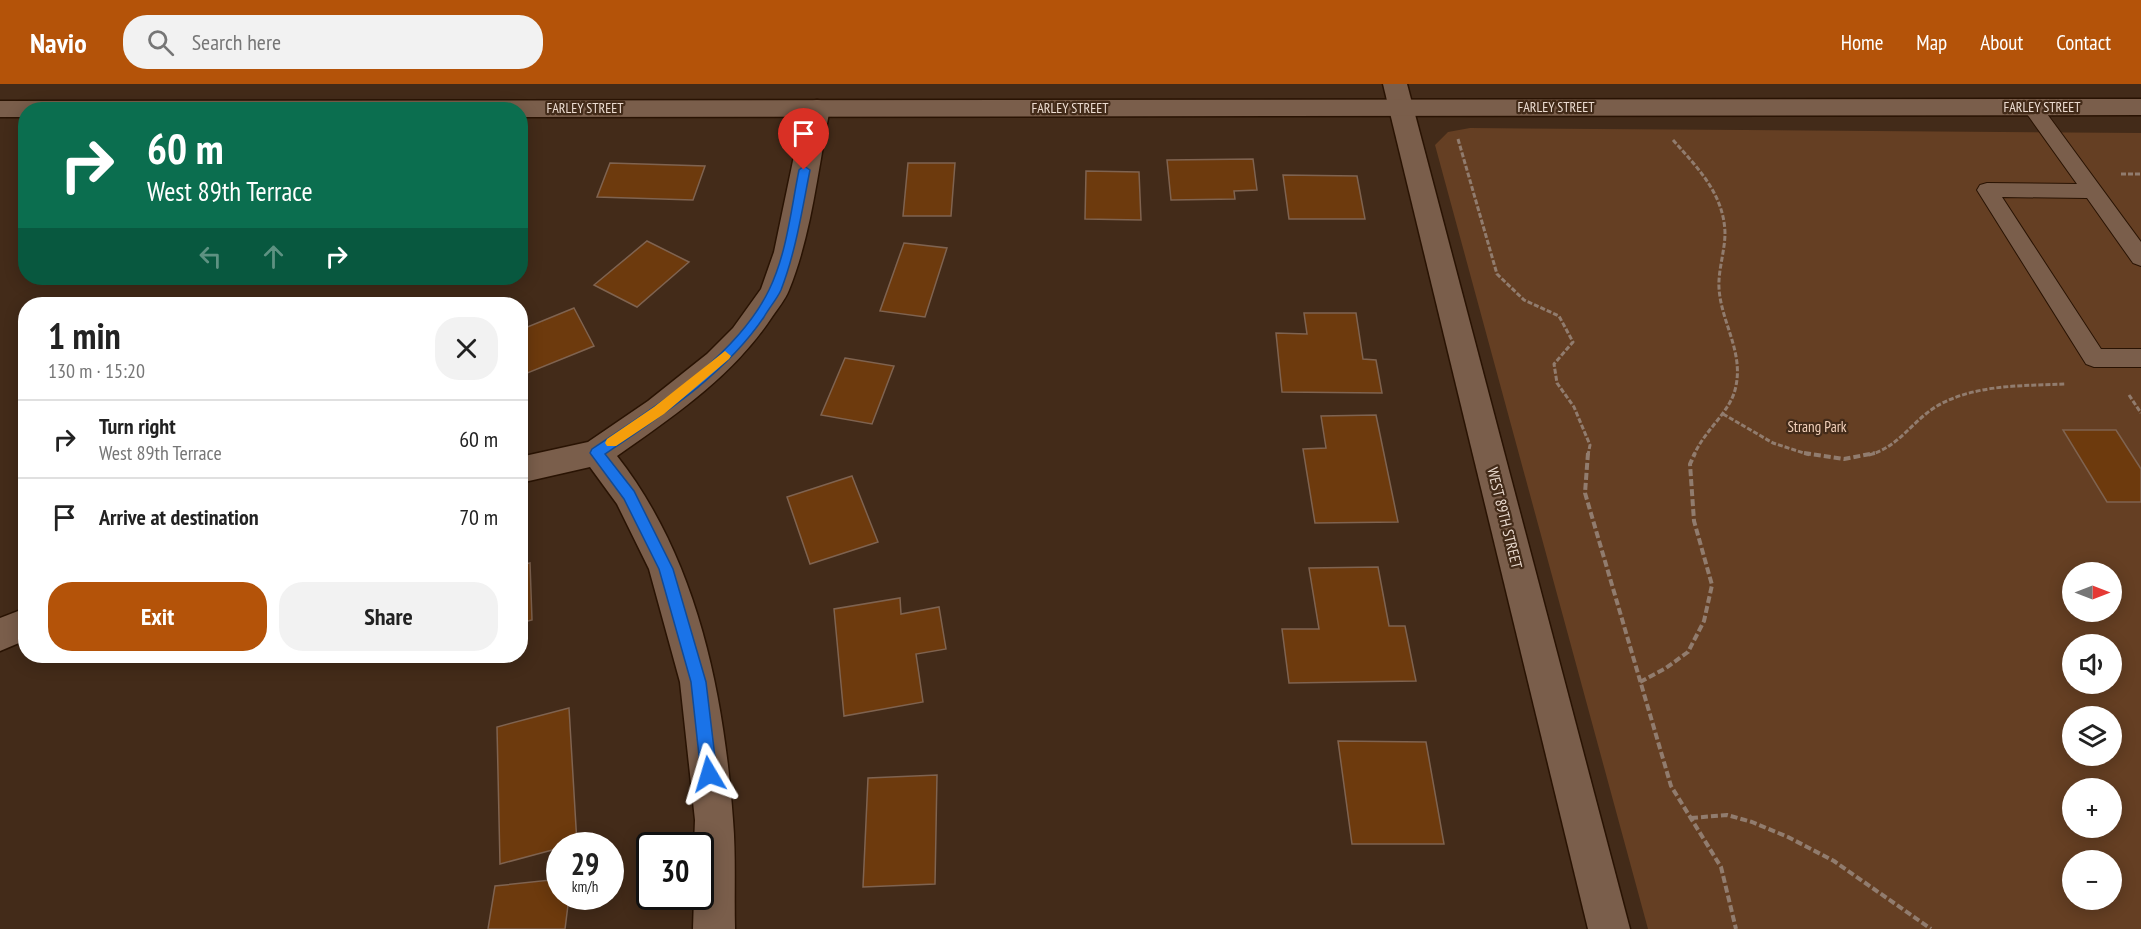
<!DOCTYPE html>
<html lang="en">
<head>
<meta charset="utf-8">
<style>
	body { margin:0; font-family:"PT Sans Narrow",sans-serif; background:#f2f2f2; color:#222; height:100vh; display:flex; flex-direction:column; font-size:22px; white-space:nowrap }
	* { box-sizing:border-box; margin:0 }
	p { font-size:20px; color:#767676 }
	.icon { flex:none; width:33px; height:33px; fill:none; stroke:currentColor; stroke-width:2; stroke-linecap:round; stroke-linejoin:round }
	.map { position:relative; flex:1; overflow:hidden }
	.side { position:absolute; left:18px; top:213px; width:510px; height:366px; display:flex; flex-direction:column; background:#fff; border-radius:24px; box-shadow:0 3px 15px #0003 }
	.side>* { flex:none }
	.guide { position:absolute; left:18px; top:18px; width:510px; height:183px; border-radius:24px; box-shadow:0 3px 15px #0003; background:#0b6e4f; color:#fff; overflow:hidden }
	.needle { width:39px; rotate:90deg }
	.tools { position:absolute; left:2062px; top:478px; display:grid; gap:12px }
	.tools a { display:grid; place-items:center; width:60px; height:60px; border-radius:50%; background:#fff; box-shadow:0 3px 15px #0003; font-size:30px }
	.speed { position:absolute; left:546px; top:748px; display:flex; gap:12px; font-size:30px; font-weight:700; text-align:center }
	.speed>* { display:grid; place-content:center; width:78px; height:78px; border-radius:50%; background:#fff; box-shadow:0 3px 15px #0003; line-height:1 }
	.speed small { font-size:15px; font-weight:400 }
	.speed .limit { border:3px solid #111; border-radius:9px; background:#fff; color:#111 }
	.pin { position:absolute; display:grid; place-items:center; width:51px; height:51px; color:#fff; margin:-62px -26px; border-radius:50% 50% 50% 0; rotate:-45deg; box-shadow:0 0 6px #0007 }
	.pin .icon { rotate:45deg }
	.me { position:absolute; width:66px; margin:-33px; rotate:353deg; stroke-linejoin:round; filter:drop-shadow(0 0 4px #0008) }
	.turn { display:flex; align-items:center; gap:21px; height:126px; padding:0 30px; font-size:27px }
	.turn .icon { width:78px; height:78px; stroke-width:2.5 }
	.turn b { display:block; font-size:42px; line-height:51px }
	.lanes { display:flex; align-items:center; height:57px; padding:0 30px; background:#0003; justify-content:center; gap:30px; direction:ltr }
	.lanes .off { opacity:.35 }
	.round { display:grid; place-items:center; flex:none; width:63px; height:63px; border-radius:24px; background:#f2f2f2 }
	.overview { display:flex; align-items:center; justify-content:space-between; height:102px; padding:0 30px }
	h1 { font-size:36px; font-weight:800; line-height:45px }
	.button { display:flex; gap:12px; margin-top:auto; padding:12px 30px }
	.button a { flex:1; height:69px; border-radius:24px; background:#b45309; color:#fff; font-size:24px; font-weight:800; line-height:69px; text-align:center }
	.button a+a { background:#f2f2f2; color:#222 }
	ul { padding:0; list-style:none }
	li { display:flex; align-items:center; gap:18px; height:78px; padding:0 30px; border-top:2px solid #e0e0e0 }
	li div { flex:1 }
	li b { display:block; font-size:22px }
	li em { font-style:normal }
	header { display:flex; align-items:center; gap:36px; box-sizing:border-box; height:84px; padding:0 30px; background:#b45309; color:#fff }
	header strong { font-size:28px }
	nav { display:flex; gap:33px; margin-inline-start:auto; font-size:21px }
	.search { width:420px; height:54px; background:#f2f2f2; display:flex; align-items:center; gap:15px; box-sizing:border-box; padding:0 21px; border-radius:24px; color:#767676; font-size:22px }
	.map>svg:first-child { display:block }
	.green { fill:#653f23; fill-rule:evenodd }
	.building { fill:#6d3a0d; stroke:#7f6350; stroke-width:1.5 }
	.lines { fill:none; stroke-linecap:round; stroke-linejoin:round }
	.service-casing { stroke:#291303; stroke-width:2 }
	.minor-casing { stroke:#291303; stroke-width:3 }
	.tertiary-casing { stroke:#291303; stroke-width:3 }
	.path-far1 { stroke:#917c6e; stroke-width:3; stroke-dasharray:5 2; stroke-linecap:butt }
	.path { stroke:#917c6e; stroke-width:4; stroke-dasharray:7 3; stroke-linecap:butt }
	.service { fill:#7a5e4b; fill-rule:evenodd }
	.minor { fill:#7a5e4b; fill-rule:evenodd }
	.tertiary { fill:#7a5e4b; fill-rule:evenodd }
	.route { fill:#1a73e8; stroke:#114b97; stroke-width:1.5 }
	.slow { fill:#f59e0b }
	.labels { text-anchor:middle; dominant-baseline:central; stroke-width:4.5; stroke-linejoin:round; paint-order:stroke }
	.far-street-label { font-size:14px; fill:#edddd2; stroke:#432b19 }
	.park-label { font-size:15px; fill:#f3d2bc; stroke:#432b19 }
	.street-label { font-size:15px; fill:#edddd2; stroke:#432b19 }
</style>
</head>
<body>
<header>
<strong>Navio</strong>
<div class="search"><svg class="icon" aria-label="search" viewBox="0 0 24 24"><circle cx="10" cy="10" r="6"/><path d="M15 15l6 6"/></svg>Search here</div>
<nav><a>Home</a><a>Map</a><a>About</a><a>Contact</a></nav>
</header>
<div class="map">
<svg width="2141" height="845" viewBox="0 0 2141 845">
	<rect width="100%" height="100%" fill="#432b19"/>
	<path class="green" d="M1470,44L2141,49V845H1648L1435,61L1448,48ZM2073,489H2112V528H2073ZM2073,561H2112V600H2073ZM2073,633H2112V672H2073ZM2073,705H2112V744H2073ZM2073,777H2112V816H2073Z"/>
	<g class="building">
		<path d="M1253,75L1257,106L1234,107L1235,115L1171,116L1167,76Z"/>
		<path d="M610,79L705,82L693,116L597,113Z"/>
		<path d="M908,79H955L951,132H903Z"/>
		<path d="M1086,87L1139,88L1141,136L1085,135Z"/>
		<path d="M1283,91L1357,92L1365,135H1289Z"/>
		<path d="M647,157L689,178L637,223L594,201Z"/>
		<path d="M904,159L947,164L925,233L880,227Z"/>
		<path d="M574,224L594,262L520,292V246Z"/>
		<path d="M1304,229H1356L1363,275L1376,276L1382,309L1282,308L1276,249L1307,250Z"/>
		<path d="M845,274L894,282L872,340L821,331Z"/>
		<path d="M1376,331L1398,438L1315,439L1303,365L1326,364L1321,332Z"/>
		<path d="M2063,346H2116L2141,385V418H2107Z"/>
		<path d="M852,392L878,458L810,480L787,413Z"/>
		<path d="M530,479L532,536L520,539V481Z"/>
		<path d="M1378,483L1389,542H1405L1416,597L1289,599L1282,545H1319L1309,484Z"/>
		<path d="M900,514L901,530L939,523L946,565L916,570L923,618L844,632L834,525Z"/>
		<path d="M569,624L577,760L560,762V764L500,780L497,643Z"/>
		<path d="M1338,657L1426,658L1444,760H1352Z"/>
		<path d="M937,691L935,800L863,803L868,694Z"/>
		<path d="M560,795V813H569L565,845H488L495,802Z"/>
	</g>
	<g class="lines">
		<defs>
			<path id="service" d="M2032,17L2039,19L2141,158V182L2133,179L2087,114L2002,113L2101,265H2141V283H2094L2086,280L1977,106L1980,101L1987,99L2077,100L2022,23L2025,19Z"/>
			<g id="minor">
				<path d="M1383,0H1407L1630,845H1588Z"/>
				<path d="M817,16L826,18L830,24C818,84 812,149 789,206C785,216 778,224 772,233C733,292 674,332 617,372C697,474 724,609 733,736C736,772 734,809 735,845H693L694,813H700V762H694L695,736L680,598L649,485L617,420L590,383L520,399V373L588,358L648,317L707,270L733,244L761,205L774,168L804,24L808,18Z"/>
				<path d="M26,524V556L0,567V534Z"/>
			</g>
			<path id="tertiary" d="M2141,15V31L520,33V26H26V33H0V17Z"/>
		</defs>
		<use href="#service" class="service-casing"/>
		<use href="#minor" class="minor-casing"/>
		<use href="#tertiary" class="tertiary-casing"/>
		<g class="path-far1">
			<path d="M1458,55L1497,190L1524,216L1559,232L1573,258L1554,280L1557,299L1574,323L1590,361L1588,371"/>
			<path d="M1673,56C1697,83 1724,110 1725,149C1725,167 1718,186 1719,204C1721,239 1745,269 1735,306C1729,329 1704,347 1694,371"/>
			<path d="M2121,90H2141"/>
			<path d="M2129,311L2141,329"/>
			<path d="M1723,330L1773,359L1810,371"/>
			<path d="M1869,371C1899,363 1912,337 1937,322C1975,300 2023,302 2065,300"/>
		</g>
		<g class="path">
			<path d="M1588,369L1585,409L1671,702L1721,783L1736,845"/>
			<path d="M1804,369L1844,375L1875,369"/>
			<path d="M1640,598L1666,584L1688,568L1704,537L1712,501L1694,437L1690,380L1695,369"/>
			<path d="M1691,734L1727,731L1752,738L1788,753L1834,777L1931,845"/>
		</g>
		<use href="#service" class="service"/>
		<use href="#minor" class="minor"/>
		<use href="#tertiary" class="tertiary"/>
	</g>
	<path class="route" d="M804,82L810,86C802,126 796,167 781,206C777,215 769,224 764,233C725,291 662,331 605,370L634,407L673,485L706,598L717,690L715,695L709,698L703,695L701,690L691,598L659,485L624,415L590,369L592,365C653,324 736,274 769,206C787,169 791,125 799,86Z"/>
	<path class="slow" d="M725,267L731,272L729,275L664,330L616,362H607L605,359L607,355L654,323Z"/>
	<g class="labels">
		<g class="far-street-label">
			<text x="1556" y="23">FARLEY STREET</text>
			<text x="2042" y="23">FARLEY STREET</text>
			<text x="585" y="24">FARLEY STREET</text>
			<text x="1070" y="24">FARLEY STREET</text>
		</g>
		<g class="park-label">
			<text x="1817" y="342">Strang Park</text>
		</g>
		<g class="street-label">
			<text transform="translate(1505 434) rotate(76)">WEST 89TH STREET</text>
		</g>
	</g>
</svg>
<div class="tools">
<a><svg class="needle" viewBox="-14 -14 28 28"><path d="M0-13l5 13h-10z" fill="#e53935"/><path d="M0 13l5-13h-10z" fill="#767676"/></svg></a>
<a><svg class="icon" aria-label="sound" viewBox="0 0 24 24"><path d="M4 9h4l5-4v14l-5-4H4zM17 9q2 3 0 6"/></svg></a>
<a><svg class="icon" aria-label="layers" viewBox="0 0 24 24"><path d="M12 4l9 5-9 5-9-5zM3 14l9 5 9-5"/></svg></a>
<a>+</a>
<a>−</a>
</div>
<div class="speed"><div>29<small>km/h</small></div><div class="limit">30</div></div>
<div class="pin" style="left:804px;top:86px;background:#d93025"><svg class="icon" aria-label="arrive" viewBox="0 0 24 24"><path d="M6 21V4h12l-3 4 3 4H6"/></svg></div>
<svg class="me" style="left:709px;top:690px" viewBox="-20 -20 40 40"><path d="M0-17L14 15 0 8-14 15z" fill="#1a73e8" stroke="#fff" stroke-width="4"/></svg>
<div class="guide">
<div class="turn"><svg class="icon" aria-label="right" viewBox="0 0 24 24"><path d="M7 20v-9h11M14 6l5 5-5 5"/></svg><div><b>60 m</b>West 89th Terrace</div></div>
<div class="lanes"><svg class="icon off" aria-label="left" viewBox="0 0 24 24"><path d="M17 20v-9H6M10 6l-5 5 5 5"/></svg><svg class="icon off" aria-label="ahead" viewBox="0 0 24 24"><path d="M12 20V5M6 11l6-6 6 6"/></svg><svg class="icon" aria-label="right" viewBox="0 0 24 24"><path d="M7 20v-9h11M14 6l5 5-5 5"/></svg></div>
</div>
<section class="side">
<div class="overview"><div><h1>1 min</h1><p>130 m · 15:20</p></div><a class="round"><svg class="icon" aria-label="close" viewBox="0 0 24 24"><path d="M6 6l12 12M18 6L6 18"/></svg></a></div>
<ul>
<li><svg class="icon" aria-label="right" viewBox="0 0 24 24"><path d="M7 20v-9h11M14 6l5 5-5 5"/></svg><div><b>Turn right</b><p>West 89th Terrace</p></div><em>60 m</em></li>
<li><svg class="icon" aria-label="arrive" viewBox="0 0 24 24"><path d="M6 21V4h12l-3 4 3 4H6"/></svg><div><b>Arrive at destination</b></div><em>70 m</em></li>
</ul>
<div class="button"><a>Exit</a><a>Share</a></div>
</section>
</div>
</body>
</html>
